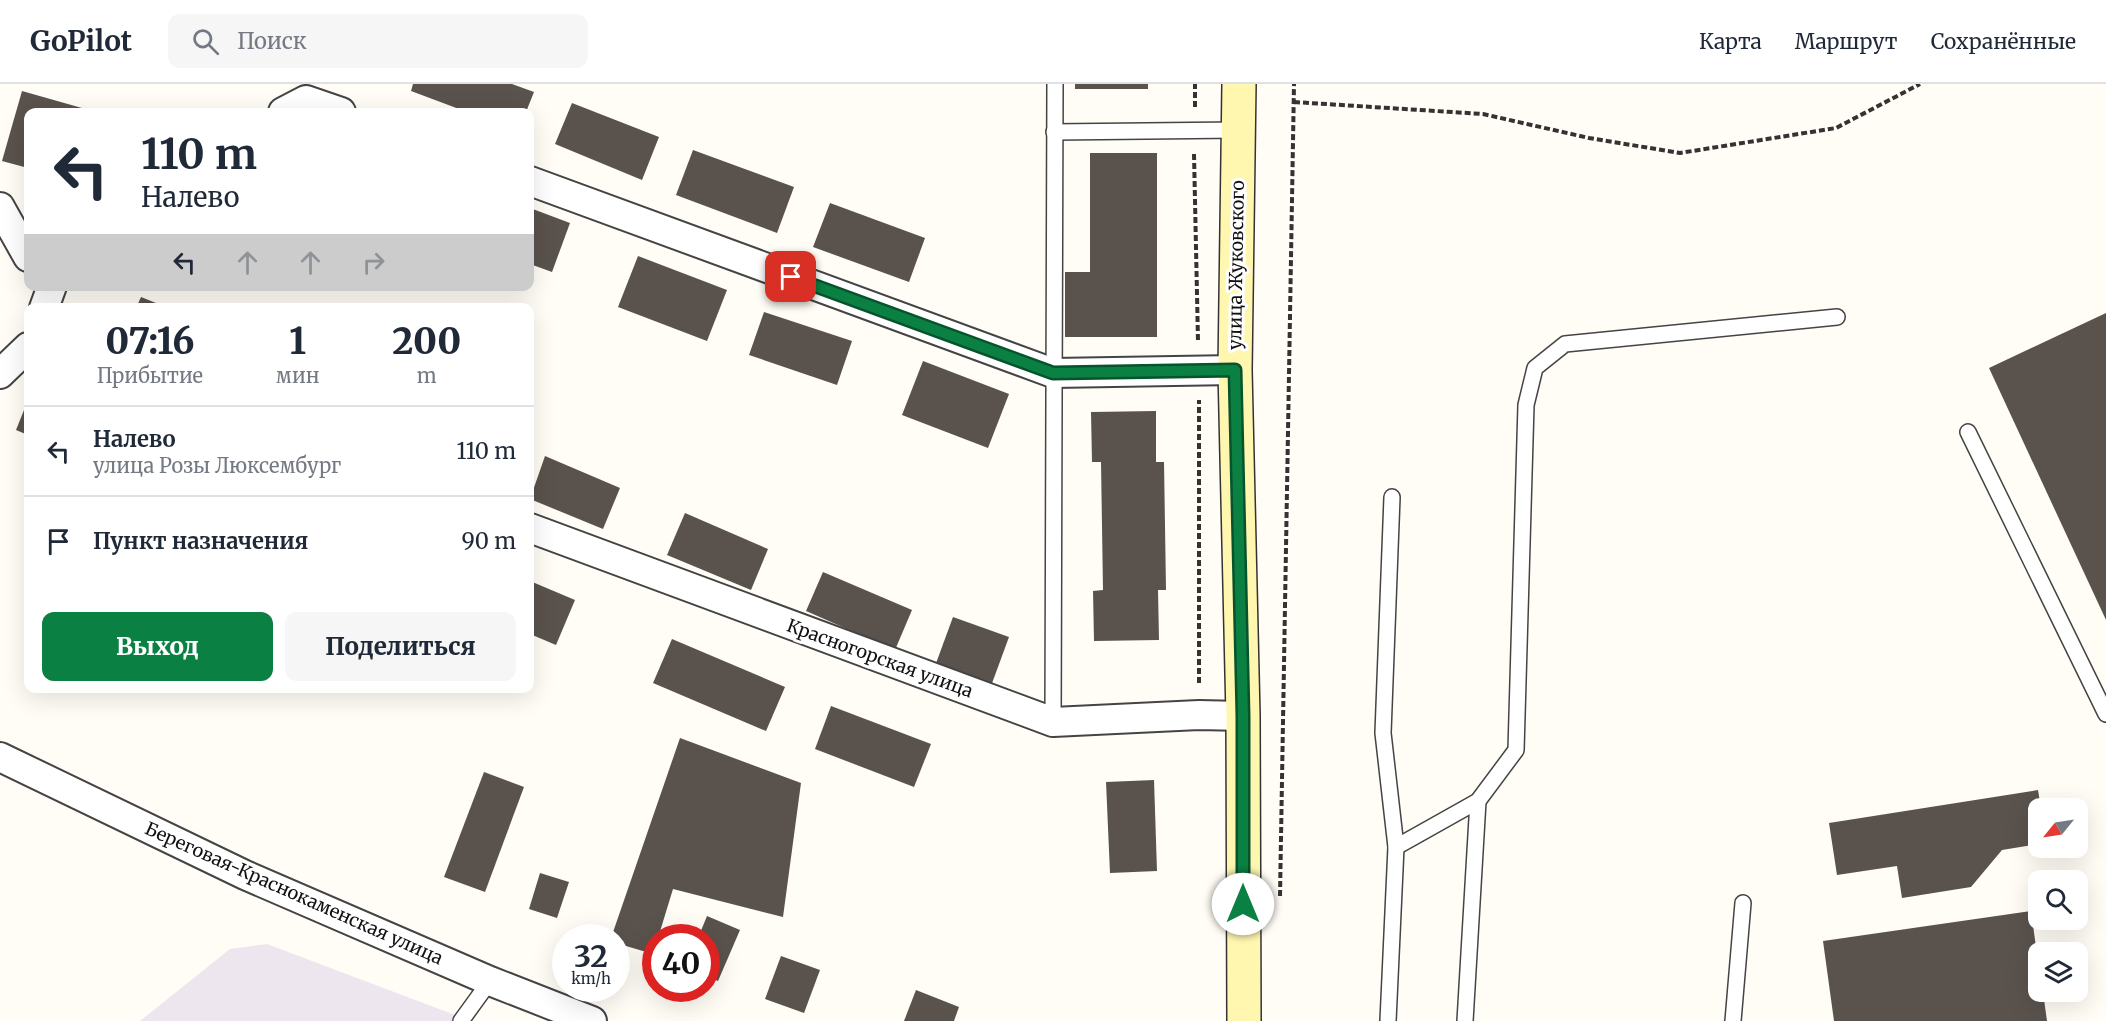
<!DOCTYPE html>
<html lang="ru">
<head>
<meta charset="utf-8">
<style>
	body { margin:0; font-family:Merriweather,serif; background:#f6f6f7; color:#1f2937; height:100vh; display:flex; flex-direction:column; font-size:22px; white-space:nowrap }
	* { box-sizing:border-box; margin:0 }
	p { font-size:20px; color:#747a83 }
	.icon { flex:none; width:33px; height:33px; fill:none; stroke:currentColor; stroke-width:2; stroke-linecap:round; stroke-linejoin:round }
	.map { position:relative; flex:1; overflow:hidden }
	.drawer { position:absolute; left:24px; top:219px; width:510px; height:390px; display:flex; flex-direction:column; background:#fff; border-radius:12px; box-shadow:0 6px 24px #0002 }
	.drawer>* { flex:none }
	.banner { position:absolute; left:24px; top:24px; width:510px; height:183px; border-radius:12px; box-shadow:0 6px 24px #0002; background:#fff; color:#1f2937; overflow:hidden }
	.needle { width:39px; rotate:240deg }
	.controls { position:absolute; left:2028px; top:714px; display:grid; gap:12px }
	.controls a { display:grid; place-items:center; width:60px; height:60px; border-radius:12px; background:#fff; box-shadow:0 6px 24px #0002; font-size:30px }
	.speed { position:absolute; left:552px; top:840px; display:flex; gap:12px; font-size:30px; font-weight:700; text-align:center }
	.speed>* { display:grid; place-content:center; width:78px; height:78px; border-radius:50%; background:#fff; box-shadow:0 6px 24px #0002; line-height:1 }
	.speed small { font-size:15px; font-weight:400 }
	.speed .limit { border:9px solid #d22; background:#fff; color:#111 }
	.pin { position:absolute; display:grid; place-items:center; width:51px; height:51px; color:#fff; margin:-26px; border-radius:12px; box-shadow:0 3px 9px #0006 }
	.me { position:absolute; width:66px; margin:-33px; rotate:0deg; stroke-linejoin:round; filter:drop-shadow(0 0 4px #0008) }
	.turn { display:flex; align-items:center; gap:21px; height:126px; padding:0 18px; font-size:27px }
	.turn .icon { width:78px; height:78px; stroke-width:2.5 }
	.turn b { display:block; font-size:42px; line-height:51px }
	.lanes { display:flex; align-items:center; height:57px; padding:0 18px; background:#0003; justify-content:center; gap:30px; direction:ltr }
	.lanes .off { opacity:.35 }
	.eta { display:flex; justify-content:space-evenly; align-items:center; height:102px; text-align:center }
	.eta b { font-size:36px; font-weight:800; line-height:42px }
	.button { display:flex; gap:12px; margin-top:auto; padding:12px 18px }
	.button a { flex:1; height:69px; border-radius:12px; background:#0b8043; color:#fff; font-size:24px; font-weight:800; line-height:69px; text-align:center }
	.button a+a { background:#f6f6f7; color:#1f2937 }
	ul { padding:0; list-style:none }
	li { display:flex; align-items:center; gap:18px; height:90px; padding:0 18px; border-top:2px solid #e0e1e3 }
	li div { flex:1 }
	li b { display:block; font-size:22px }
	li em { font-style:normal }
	header { display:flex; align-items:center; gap:36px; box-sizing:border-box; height:84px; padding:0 30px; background:#fff; border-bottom:2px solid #e0e1e3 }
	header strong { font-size:28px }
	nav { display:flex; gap:33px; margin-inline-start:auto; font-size:21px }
	.search { width:420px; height:54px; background:#f6f6f7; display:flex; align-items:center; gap:15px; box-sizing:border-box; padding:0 21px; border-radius:12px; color:#747a83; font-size:22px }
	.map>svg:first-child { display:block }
	.industrial { fill:#eee6ef }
	.building { fill:#5a524d }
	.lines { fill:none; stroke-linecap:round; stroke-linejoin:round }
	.lane-casing { stroke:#444; stroke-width:18 }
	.street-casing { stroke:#444; stroke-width:32 }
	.secondary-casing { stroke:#333; stroke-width:36 }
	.path { stroke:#333; stroke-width:4; stroke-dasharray:6 3; stroke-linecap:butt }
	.lane { stroke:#fff; stroke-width:15 }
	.street { stroke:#fff; stroke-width:28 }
	.secondary { stroke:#fff6b0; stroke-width:33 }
	.route-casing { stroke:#07532c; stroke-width:15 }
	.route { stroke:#0b8043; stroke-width:10 }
	.labels { text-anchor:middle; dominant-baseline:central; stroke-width:6; stroke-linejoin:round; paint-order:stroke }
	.street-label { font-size:18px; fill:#111; stroke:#fff }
</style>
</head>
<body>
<header>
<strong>GoPilot</strong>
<div class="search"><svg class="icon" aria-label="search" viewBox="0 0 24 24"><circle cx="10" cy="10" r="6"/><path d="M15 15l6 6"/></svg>Поиск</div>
<nav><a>Карта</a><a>Маршрут</a><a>Сохранённые</a></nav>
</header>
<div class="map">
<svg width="2106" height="937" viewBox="0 0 2106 937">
	<rect width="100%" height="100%" fill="#fffdf5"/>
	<path class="industrial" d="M267,860L471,937H140L230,865Z"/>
	<g class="building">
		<path d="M413,0H512L534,8L526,28H467L411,7Z"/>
		<rect x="1075" y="0" width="73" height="5"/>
		<path d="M22,7L96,28H28V84L2,77Z"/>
		<path d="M572,19L659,53L642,96L555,60Z"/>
		<path d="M693,66L794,103L777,149L676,111Z"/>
		<path d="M1090,69H1157V253H1065V188H1090Z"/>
		<path d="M830,119L925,154L909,198L813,163Z"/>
		<path d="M530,124L570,139L552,188L530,180Z"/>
		<path d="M638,172L727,206L707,257L618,223Z"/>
		<path d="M141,213L166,223V224H136Z"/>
		<path d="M764,228L852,257L837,301L749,271Z"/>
		<path d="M2106,229V536L1989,284Z"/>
		<path d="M923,277L1009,310L988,364L902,331Z"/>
		<path d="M28,316V351L16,346Z"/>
		<path d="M1156,327V378H1164L1166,506H1158L1159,556L1094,557L1093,507L1103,506L1101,378H1092L1091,328Z"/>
		<path d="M545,372L620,404L603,445L530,415Z"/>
		<path d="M685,429L768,465L751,506L667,471Z"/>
		<path d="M823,488L912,526L895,566L806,527Z"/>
		<path d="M530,497L575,516L556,561L530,550Z"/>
		<path d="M953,533L1009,553L991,602L935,582Z"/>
		<path d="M672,555L785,603L766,647L653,599Z"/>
		<path d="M831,622L931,660L914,703L815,665Z"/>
		<path d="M680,654L801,699L783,833L673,805L658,854H656L653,870L616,859V854H611Z"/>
		<path d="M484,688L524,703L485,808L444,793Z"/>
		<path d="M1154,696L1157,787L1110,789L1106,698Z"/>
		<path d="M2038,706L2041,724H2038V760L2002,766L1971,803L1902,814L1897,782L1837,791L1829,739Z"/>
		<path d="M540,789L569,798L557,834L529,825Z"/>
		<path d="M2031,827L2038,877V908H2043L2047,937H1834L1823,857Z"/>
		<path d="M707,832L740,846L718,897L706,892V854H698Z"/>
		<path d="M781,872L820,886L804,929L765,915Z"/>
		<path d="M916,906L959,923L954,937H904Z"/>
	</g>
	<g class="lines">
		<defs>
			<g id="lane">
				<path d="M1054,48L1238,46"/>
				<path d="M1968,348L2106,630"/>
				<path d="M1053,638L1055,0"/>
				<path d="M1396,763L1478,717L1516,666L1526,321L1535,284L1565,260L1837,233"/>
				<path d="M461,937L490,897"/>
				<path d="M1388,937L1396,763L1383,649L1392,413"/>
				<path d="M1465,937L1478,717"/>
				<path d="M1733,937L1743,819"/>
			</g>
			<g id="street">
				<path d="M283,28L306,16L341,28"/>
				<path d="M530,97L1053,289L1235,286"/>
				<path d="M0,123L28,173"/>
				<path d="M44,224L52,202"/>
				<path d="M0,290L28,263"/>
				<path d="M530,444L1053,638L1199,631L1243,632"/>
				<path d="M0,673L245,791L490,897L592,937"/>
			</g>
			<path id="secondary" d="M1239,0L1235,286L1243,632L1244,937"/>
		</defs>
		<use href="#lane" class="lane-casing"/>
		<use href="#street" class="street-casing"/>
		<use href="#secondary" class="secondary-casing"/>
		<g class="path">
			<path d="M1294,18L1483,30L1589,54L1680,69L1836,44L1920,0"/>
			<path d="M1195,23V0"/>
			<path d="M1194,70L1198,257"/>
			<path d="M1199,599V316"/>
			<path d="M1280,812L1294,0"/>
		</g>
		<use href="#lane" class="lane"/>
		<use href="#street" class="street"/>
		<use href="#secondary" class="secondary"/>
	</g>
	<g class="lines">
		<defs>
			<path id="route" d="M791,193L1053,289L1235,286L1243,632V820"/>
		</defs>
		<use href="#route" class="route-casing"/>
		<use href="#route" class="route"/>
	</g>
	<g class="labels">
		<g class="street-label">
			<text transform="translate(1236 181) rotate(-89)">улица Жуковского</text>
			<text transform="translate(880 574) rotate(20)">Красногорская улица</text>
			<text transform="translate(294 809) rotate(24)">Береговая-Краснокаменская улица</text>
		</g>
	</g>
</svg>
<div class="controls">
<a><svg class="needle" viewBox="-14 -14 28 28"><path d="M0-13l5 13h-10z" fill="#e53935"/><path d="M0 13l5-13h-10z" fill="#747a83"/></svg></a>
<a><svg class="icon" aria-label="search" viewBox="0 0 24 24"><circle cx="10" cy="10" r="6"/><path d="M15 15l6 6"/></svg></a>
<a><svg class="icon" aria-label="layers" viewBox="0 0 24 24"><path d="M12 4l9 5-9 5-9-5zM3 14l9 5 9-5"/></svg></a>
</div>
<div class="speed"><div>32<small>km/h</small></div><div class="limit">40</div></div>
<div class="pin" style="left:791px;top:193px;background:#d93025"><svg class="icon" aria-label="arrive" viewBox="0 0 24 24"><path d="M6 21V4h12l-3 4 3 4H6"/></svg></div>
<svg class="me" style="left:1243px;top:820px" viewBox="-20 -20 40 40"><circle r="19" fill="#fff"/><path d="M0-13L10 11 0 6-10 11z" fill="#0b8043"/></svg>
<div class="banner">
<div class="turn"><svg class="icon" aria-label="left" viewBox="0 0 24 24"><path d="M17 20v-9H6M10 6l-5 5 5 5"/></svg><div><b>110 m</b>Налево</div></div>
<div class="lanes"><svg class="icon" aria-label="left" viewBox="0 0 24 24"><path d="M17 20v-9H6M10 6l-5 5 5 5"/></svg><svg class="icon off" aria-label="ahead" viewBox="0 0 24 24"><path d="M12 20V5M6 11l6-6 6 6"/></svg><svg class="icon off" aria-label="ahead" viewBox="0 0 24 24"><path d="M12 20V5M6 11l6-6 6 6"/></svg><svg class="icon off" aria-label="right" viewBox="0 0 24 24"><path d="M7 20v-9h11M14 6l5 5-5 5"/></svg></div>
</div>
<section class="drawer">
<div class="eta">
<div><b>07:16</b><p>Прибытие</p></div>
<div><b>1</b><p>мин</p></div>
<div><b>200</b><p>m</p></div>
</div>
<ul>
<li><svg class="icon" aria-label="left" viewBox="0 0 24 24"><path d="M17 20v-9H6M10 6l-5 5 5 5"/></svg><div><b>Налево</b><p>улица Розы Люксембург</p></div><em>110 m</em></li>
<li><svg class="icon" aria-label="arrive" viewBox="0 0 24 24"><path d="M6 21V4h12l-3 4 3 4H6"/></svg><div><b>Пункт назначения</b></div><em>90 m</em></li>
</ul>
<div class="button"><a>Выход</a><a>Поделиться</a></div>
</section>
</div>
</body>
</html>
